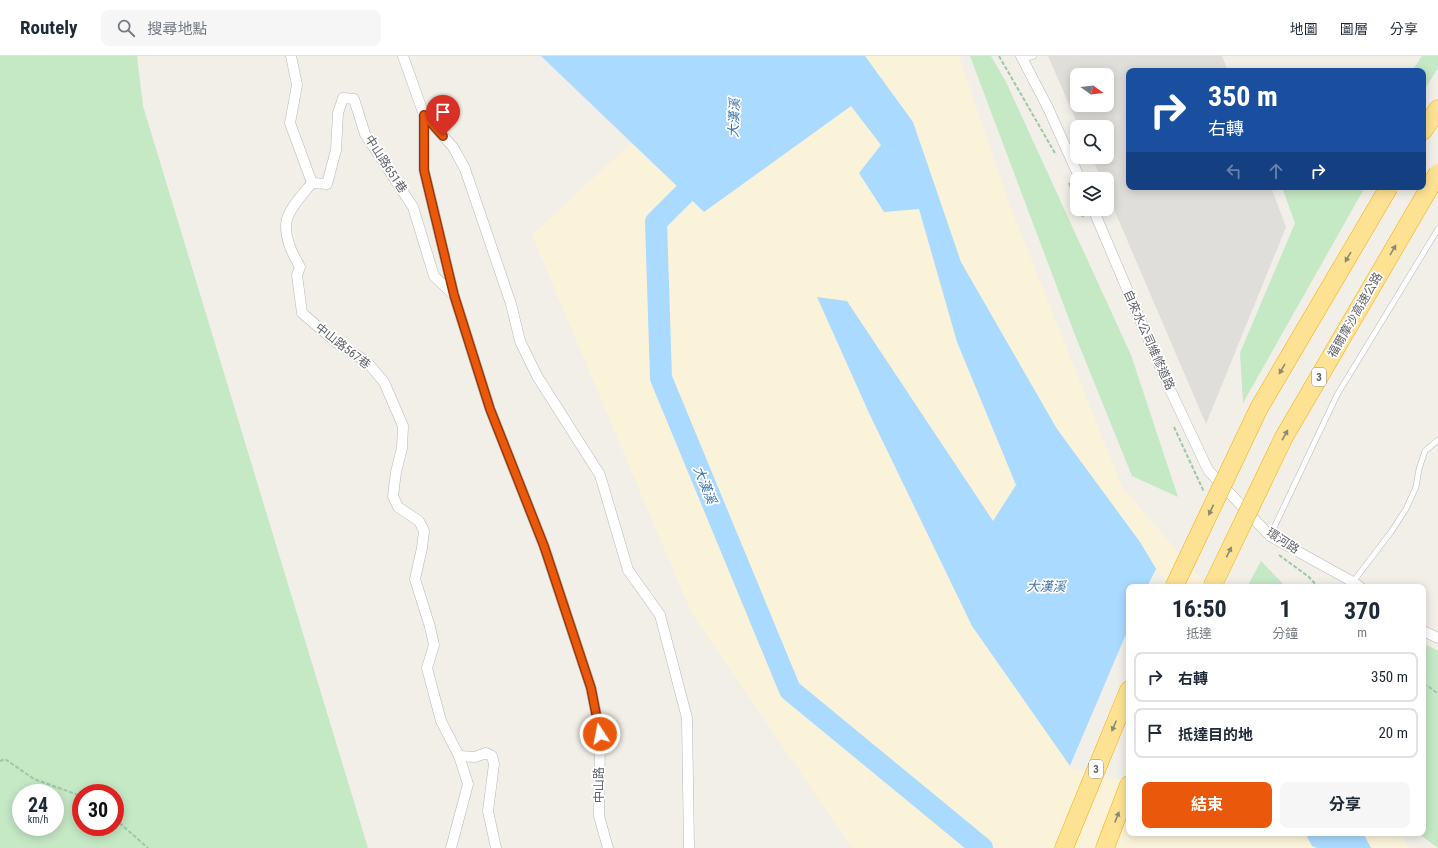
<!DOCTYPE html>
<html lang="zh-TW">
<head>
<meta charset="utf-8">
<style>
	body { margin:0; font-family:"Roboto Condensed","Noto Sans TC",sans-serif; background:#f6f6f7; color:#1f2937; height:100vh; display:flex; flex-direction:column; font-size:15px; white-space:nowrap }
	* { box-sizing:border-box; margin:0 }
	p { font-size:13px; color:#747a83 }
	.icon { flex:none; width:22px; height:22px; fill:none; stroke:currentColor; stroke-width:2; stroke-linecap:round; stroke-linejoin:round }
	.map { position:relative; flex:1; overflow:hidden }
	.side { position:absolute; left:1126px; top:528px; width:300px; height:252px; display:flex; flex-direction:column; background:#fff; border-radius:8px; box-shadow:0 2px 10px #0003 }
	.side>* { flex:none }
	.banner { position:absolute; left:1126px; top:12px; width:300px; height:122px; border-radius:8px; box-shadow:0 2px 10px #0003; background:#1a4fa0; color:#fff; overflow:hidden }
	.needle { width:26px; rotate:105deg }
	.controls { position:absolute; left:1070px; top:12px; display:grid; gap:8px }
	.controls a { display:grid; place-items:center; width:44px; height:44px; border-radius:8px; background:#fff; box-shadow:0 2px 10px #0003; font-size:20px }
	.speed { position:absolute; left:12px; top:728px; display:flex; gap:8px; font-size:20px; font-weight:700; text-align:center }
	.speed>* { display:grid; place-content:center; width:52px; height:52px; border-radius:50%; background:#fff; box-shadow:0 2px 10px #0003; line-height:1 }
	.speed small { font-size:10px; font-weight:400 }
	.speed .limit { border:6px solid #d22; background:#fff; color:#111 }
	.pin { position:absolute; display:grid; place-items:center; width:34px; height:34px; color:#fff; margin:-41px -17px; border-radius:50% 50% 50% 0; rotate:-45deg; box-shadow:0 0 4px #0007 }
	.pin .icon { rotate:45deg }
	.me { position:absolute; width:44px; margin:-22px; rotate:349deg; stroke-linejoin:round; filter:drop-shadow(0 0 3px #0008) }
	.turn { display:flex; align-items:center; gap:14px; height:84px; padding:0 16px; font-size:18px }
	.turn .icon { width:52px; height:52px; stroke-width:2.5 }
	.turn b { display:block; font-size:28px; line-height:34px }
	.lanes { display:flex; align-items:center; height:38px; padding:0 16px; background:#0003; justify-content:center; gap:20px; direction:ltr }
	.lanes .off { opacity:.35 }
	.eta { display:flex; justify-content:space-evenly; align-items:center; height:68px; text-align:center }
	.eta b { font-size:24px; font-weight:700; line-height:28px }
	.cta { display:flex; gap:8px; margin-top:auto; padding:8px 16px }
	.cta a { flex:1; height:46px; border-radius:8px; background:#ea580c; color:#fff; font-size:16px; font-weight:700; line-height:46px; text-align:center }
	.cta a+a { background:#f6f6f7; color:#1f2937 }
	ul { padding:0; list-style:none }
	li { display:flex; align-items:center; gap:12px; height:50px; margin:0 8px 6px; padding:0 8px; border:2px solid #e0e1e3; border-radius:8px }
	li div { flex:1 }
	li b { display:block; font-size:15px }
	li em { font-style:normal }
	header { display:flex; align-items:center; gap:24px; box-sizing:border-box; height:56px; padding:0 20px; background:#fff; border-bottom:1px solid #e0e1e3 }
	header strong { font-size:19px }
	nav { display:flex; gap:22px; margin-inline-start:auto; font-size:14px }
	.search { width:280px; height:36px; background:#f6f6f7; display:flex; align-items:center; gap:10px; box-sizing:border-box; padding:0 14px; border-radius:8px; color:#747a83; font-size:15px }
	.map>svg:first-child { display:block }
	.industrial { fill:#e0deda; fill-rule:evenodd }
	.green { fill:#c5e8c5; fill-rule:evenodd }
	.sand { fill:#fbf3d9 }
	.water { fill:#aadaff }
	.pier { fill:#f1efe8 }
	.lines { fill:none; stroke-linecap:round; stroke-linejoin:round }
	.river { stroke:#aadaff; stroke-width:22 }
	.lane-casing { stroke:#b5b8bc; stroke-width:6 }
	.street-casing { stroke:#b5b8bc; stroke-width:11 }
	.highway-casing { stroke:#f9ab00; stroke-width:19 }
	.path { stroke:#9cc7a9; stroke-width:2; stroke-dasharray:4 2; stroke-linecap:butt }
	.lane { stroke:#fff; stroke-width:5 }
	.street { stroke:#fff; stroke-width:10 }
	.highway { stroke:#fde293; stroke-width:18 }
	.highway-bridge-casing { stroke:#f9ab00; stroke-width:19; stroke-linecap:butt }
	.highway-bridge { stroke:#fde293; stroke-width:18 }
	.oneway { fill:#8e8975 }
	.route-casing { stroke:#983908; stroke-width:10 }
	.route { stroke:#ea580c; stroke-width:7 }
	.labels { text-anchor:middle; dominant-baseline:central; stroke-width:3.5; stroke-linejoin:round; paint-order:stroke }
	.shield { fill:#fff; stroke:#8f9295; stroke-width:1 }
	.shield-label { font-size:11px; font-weight:bold; fill:#5f6368 }
	.street-label { font-size:12px; fill:#5f6368; stroke:#fff }
	.water-label { font-size:13px; font-style:italic; fill:#4174aa; stroke:#fff }
</style>
</head>
<body>
<header>
<strong>Routely</strong>
<div class="search"><svg class="icon" aria-label="search" viewBox="0 0 24 24"><circle cx="10" cy="10" r="6"/><path d="M15 15l6 6"/></svg>搜尋地點</div>
<nav><a>地圖</a><a>圖層</a><a>分享</a></nav>
</header>
<div class="map">
<svg width="1438" height="792" viewBox="0 0 1438 792">
	<rect width="100%" height="100%" fill="#f1efe8"/>
	<path class="industrial" d="M1048,0H1222L1228,15H1129V131H1271L1286,171L1206,368L1107,137V123H1101L1092,101H1107V71H1079ZM1077,19H1107V49H1077Z"/>
	<g class="green">
		<path d="M0,0H137L143,50L368,792H0ZM21,737H55V771H21ZM81,737H115V771H81Z"/>
		<path d="M970,0H991L1006,26L1131,299L1178,441L1132,420L1075,279Z"/>
		<path d="M1422,0H1438V12L1423,36V15H1412Z"/>
		<path d="M1282,131H1365L1243,347L1240,297L1295,167Z"/>
		<path d="M1261,505L1286,531H1247Z"/>
		<path d="M1423,587L1438,595V792L1418,777H1423Z"/>
	</g>
	<path class="sand" d="M725,0H959L1009,148L1122,431L1208,531H1129V777H1399L1410,792H852L691,556L532,179Z"/>
	<g class="water">
		<path d="M541,0H865L913,66L961,206L1057,373L1140,486L1167,531H1129V724L1070,710L972,570L869,357L817,241L847,245L993,465L1016,429L957,286L919,153L884,156L859,117L881,89L851,50L704,156Z"/>
		<path d="M1305,777H1363L1371,792H1317L1312,790Z"/>
	</g>
	<g class="pier">
		<path d="M1157,511L1168,530L1169,531H1147Z"/>
		<path d="M1129,571V726L1069,712Z"/>
	</g>
	<g class="lines">
		<path class="river" d="M706,116L656,166L661,322L790,634L982,792"/>
		<defs>
			<g id="lane">
				<path d="M1023,4L1034,0"/>
				<path d="M1270,480L1337,339L1438,173"/>
				<path d="M1353,526L1391,476L1406,453L1416,431L1419,413L1425,395L1438,384"/>
			</g>
			<g id="street">
				<path d="M291,0L297,29L290,67L312,127L327,128L336,94L338,57L343,42L354,43L365,78L413,151L434,220L454,239"/>
				<path d="M403,0L424,59V114L454,239L490,353L544,490L591,632L600,678L599,760L608,792"/>
				<path d="M1021,0L1048,52L1080,123"/>
				<path d="M424,59L453,91L465,113L511,248L520,285L537,320L600,419L628,514L660,559L687,662L689,792"/>
				<path d="M312,127C304,137 291,150 287,163C283,180 292,197 300,211L297,219L302,257L337,287L367,306L384,326L403,370L402,392L396,416L393,440L398,451L419,465L424,475L422,492L415,523L430,571L434,589L427,612L441,665L459,700L468,728L451,792"/>
				<path d="M1093,153L1167,327L1208,414L1270,480L1353,526L1360,531"/>
				<path d="M1423,575L1438,582"/>
				<path d="M459,700L475,701L486,697L492,700L494,708L488,755L496,792"/>
			</g>
			<g id="highway">
				<path d="M1423,75L1438,53"/>
				<path d="M1064,792L1129,634"/>
				<path d="M1105,792L1129,729"/>
			</g>
		</defs>
		<use href="#lane" class="lane-casing"/>
		<use href="#street" class="street-casing"/>
		<use href="#highway" class="highway-casing"/>
		<g class="path">
			<path d="M999,0L1056,99"/>
			<path d="M1069,127L1077,147"/>
			<path d="M1080,153L1083,161"/>
			<path d="M1174,371L1204,436"/>
			<path d="M1279,499L1309,521L1318,531"/>
			<path d="M1423,629L1428,630L1438,638"/>
			<path d="M0,705L5,703L34,723L81,740"/>
			<path d="M115,763L148,792"/>
		</g>
		<use href="#lane" class="lane"/>
		<use href="#street" class="street"/>
		<use href="#highway" class="highway"/>
		<defs>
			<g id="highway-bridge">
				<path d="M1174,531L1259,352L1389,131"/>
				<path d="M1212,531L1284,381L1438,117"/>
			</g>
		</defs>
		<use href="#highway-bridge" class="highway-bridge-casing"/>
		<use href="#highway-bridge" class="highway-bridge"/>
	</g>
	<defs><path id="oneway-solid" d="M-6-.8H1V-3.2L6.5 0L1 3.2V.8H-6Z"/></defs>
	<g class="oneway">
		<use href="#oneway-solid" transform="translate(1393 194) rotate(-60)"/>
		<use href="#oneway-solid" transform="translate(1348 201) rotate(120)"/>
		<use href="#oneway-solid" transform="translate(1282 313) rotate(120)"/>
		<use href="#oneway-solid" transform="translate(1285 379) rotate(-61)"/>
		<use href="#oneway-solid" transform="translate(1211 454) rotate(115)"/>
		<use href="#oneway-solid" transform="translate(1229 496) rotate(-64)"/>
		<use href="#oneway-solid" transform="translate(1114 670) rotate(113)"/>
		<use href="#oneway-solid" transform="translate(1117 761) rotate(-69)"/>
	</g>
	<g class="lines">
		<defs>
			<path id="route" d="M443,80L424,59V114L454,239L490,353L544,490L591,632L600,678"/>
		</defs>
		<use href="#route" class="route-casing"/>
		<use href="#route" class="route"/>
	</g>
	<g class="labels">
		<g class="shield">
			<rect x="1312" y="312" width="14" height="18" rx="3"/>
			<rect x="1089" y="704" width="14" height="18" rx="3"/>
		</g>
		<g class="shield-label">
			<text x="1319" y="321">3</text>
			<text x="1096" y="713">3</text>
		</g>
		<g class="street-label">
			<text transform="translate(386 108) rotate(57)">中山路651巷</text>
			<text transform="translate(1355 259) rotate(-60)">福爾摩沙高速公路</text>
			<text transform="translate(1149 284) rotate(66)">自來水公司維修道路</text>
			<text transform="translate(343 290) rotate(38)">中山路567巷</text>
			<text transform="translate(1283 485) rotate(33)">環河路</text>
			<text transform="translate(599 729) rotate(-90)">中山路</text>
		</g>
		<g class="water-label">
			<text transform="translate(734 62) rotate(-88)">大漢溪</text>
			<text transform="translate(705 429) rotate(68)">大漢溪</text>
			<text x="1046" y="530">大漢溪</text>
		</g>
	</g>
</svg>
<div class="controls">
<a><svg class="needle" viewBox="-14 -14 28 28"><path d="M0-13l5 13h-10z" fill="#e53935"/><path d="M0 13l5-13h-10z" fill="#747a83"/></svg></a>
<a><svg class="icon" aria-label="search" viewBox="0 0 24 24"><circle cx="10" cy="10" r="6"/><path d="M15 15l6 6"/></svg></a>
<a><svg class="icon" aria-label="layers" viewBox="0 0 24 24"><path d="M12 4l9 5-9 5-9-5zM3 14l9 5 9-5"/></svg></a>
</div>
<div class="speed"><div>24<small>km/h</small></div><div class="limit">30</div></div>
<div class="pin" style="left:443px;top:80px;background:#d93025"><svg class="icon" aria-label="arrive" viewBox="0 0 24 24"><path d="M6 21V4h12l-3 4 3 4H6"/></svg></div>
<svg class="me" style="left:600px;top:678px" viewBox="-20 -20 40 40"><circle r="17" fill="#ea580c" stroke="#fff" stroke-width="3"/><path d="M0-11L8 9 0 5-8 9z" fill="#fff"/></svg>
<div class="banner">
<div class="turn"><svg class="icon" aria-label="right" viewBox="0 0 24 24"><path d="M7 20v-9h11M14 6l5 5-5 5"/></svg><div><b>350 m</b>右轉</div></div>
<div class="lanes"><svg class="icon off" aria-label="left" viewBox="0 0 24 24"><path d="M17 20v-9H6M10 6l-5 5 5 5"/></svg><svg class="icon off" aria-label="ahead" viewBox="0 0 24 24"><path d="M12 20V5M6 11l6-6 6 6"/></svg><svg class="icon" aria-label="right" viewBox="0 0 24 24"><path d="M7 20v-9h11M14 6l5 5-5 5"/></svg></div>
</div>
<section class="side">
<div class="eta">
<div><b>16:50</b><p>抵達</p></div>
<div><b>1</b><p>分鐘</p></div>
<div><b>370</b><p>m</p></div>
</div>
<ul>
<li><svg class="icon" aria-label="right" viewBox="0 0 24 24"><path d="M7 20v-9h11M14 6l5 5-5 5"/></svg><div><b>右轉</b></div><em>350 m</em></li>
<li><svg class="icon" aria-label="arrive" viewBox="0 0 24 24"><path d="M6 21V4h12l-3 4 3 4H6"/></svg><div><b>抵達目的地</b></div><em>20 m</em></li>
</ul>
<div class="cta"><a>結束</a><a>分享</a></div>
</section>
</div>
</body>
</html>
